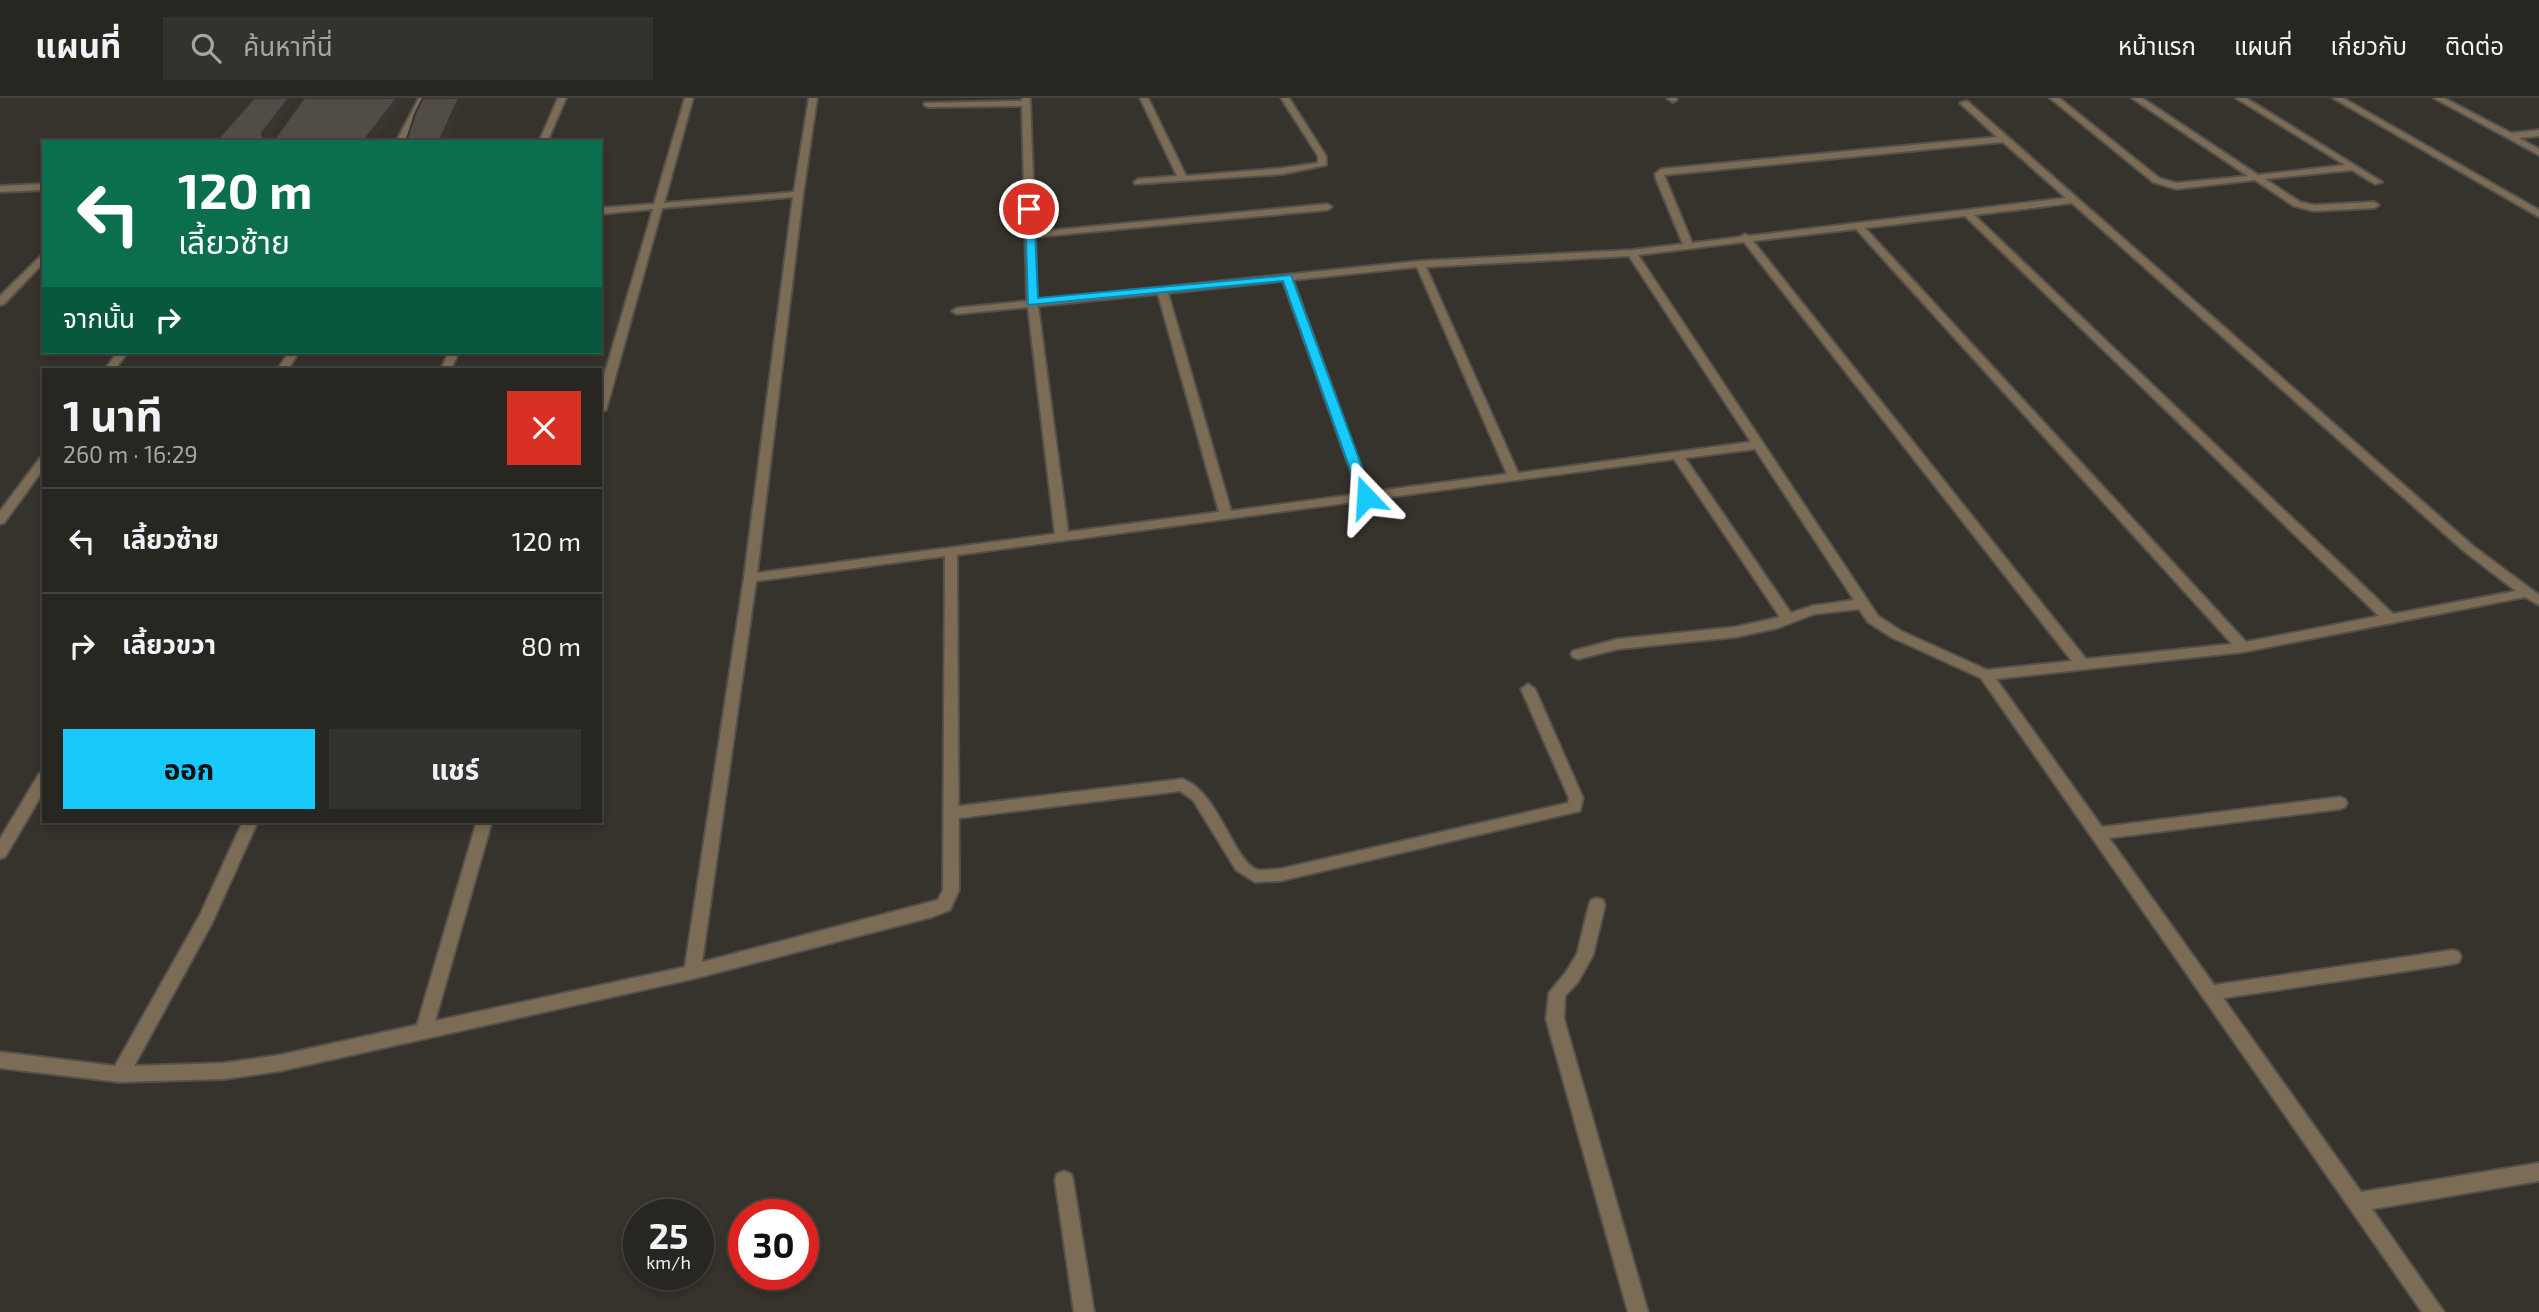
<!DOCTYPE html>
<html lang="th">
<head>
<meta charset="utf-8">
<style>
	body { margin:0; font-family:"Exo 2","Noto Sans Thai",sans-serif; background:#34322e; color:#f1f3f6; height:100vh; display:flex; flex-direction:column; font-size:26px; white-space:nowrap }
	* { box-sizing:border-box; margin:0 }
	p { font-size:23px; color:#a5a5a5 }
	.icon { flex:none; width:38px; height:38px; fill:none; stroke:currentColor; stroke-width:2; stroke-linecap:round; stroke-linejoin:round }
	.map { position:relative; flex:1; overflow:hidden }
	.sheet { position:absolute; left:42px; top:270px; width:560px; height:455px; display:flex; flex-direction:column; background:#282621; border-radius:0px; box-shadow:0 4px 10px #0003,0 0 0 2px #44433f }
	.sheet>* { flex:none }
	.banner { position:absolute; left:42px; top:42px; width:560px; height:214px; border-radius:0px; box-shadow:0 4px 10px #0003,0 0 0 2px #44433f; background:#0b6e4f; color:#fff; overflow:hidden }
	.speed { position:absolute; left:623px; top:1101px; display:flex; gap:14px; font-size:35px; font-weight:700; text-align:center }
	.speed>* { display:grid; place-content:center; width:91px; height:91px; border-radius:50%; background:#282621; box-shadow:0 4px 10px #0003,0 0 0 2px #44433f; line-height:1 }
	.speed small { font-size:18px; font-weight:400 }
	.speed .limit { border:10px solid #d22; background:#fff; color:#111 }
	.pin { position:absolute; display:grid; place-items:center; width:60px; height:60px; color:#fff; margin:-30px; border:4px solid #fff; border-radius:50%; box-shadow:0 2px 7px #0007 }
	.me { position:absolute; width:77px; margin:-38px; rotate:340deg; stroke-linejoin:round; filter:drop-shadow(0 0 5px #0008) }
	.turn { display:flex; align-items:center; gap:24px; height:147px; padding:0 21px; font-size:32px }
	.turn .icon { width:91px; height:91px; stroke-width:2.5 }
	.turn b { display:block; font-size:49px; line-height:60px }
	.then { display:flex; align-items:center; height:66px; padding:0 21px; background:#0003; gap:14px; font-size:26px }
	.round { display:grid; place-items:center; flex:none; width:74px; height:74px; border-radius:0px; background:#34322e }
	.head { display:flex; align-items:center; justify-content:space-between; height:119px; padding:0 21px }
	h1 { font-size:42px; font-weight:700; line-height:52px }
	.primary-button { display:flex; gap:14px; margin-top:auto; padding:14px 21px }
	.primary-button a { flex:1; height:80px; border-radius:0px; background:#18cafc; color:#111; font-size:28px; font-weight:700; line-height:80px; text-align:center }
	.primary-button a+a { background:#34322e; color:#f1f3f6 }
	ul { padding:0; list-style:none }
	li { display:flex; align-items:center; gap:21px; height:105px; padding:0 21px; border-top:2px solid #44433f }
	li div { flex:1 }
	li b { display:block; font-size:26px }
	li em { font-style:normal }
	header { display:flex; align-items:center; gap:42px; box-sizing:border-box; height:98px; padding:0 35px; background:#282621; border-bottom:2px solid #44433f }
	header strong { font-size:33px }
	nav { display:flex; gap:38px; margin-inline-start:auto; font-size:24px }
	.search { width:490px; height:63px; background:#34322e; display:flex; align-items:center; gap:18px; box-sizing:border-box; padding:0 24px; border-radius:0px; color:#a5a5a5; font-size:26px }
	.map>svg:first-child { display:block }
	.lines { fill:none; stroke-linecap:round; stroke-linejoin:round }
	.lane-casing { stroke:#54504b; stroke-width:4 }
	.street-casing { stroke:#54504b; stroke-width:4 }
	.lane { fill:#7d6c55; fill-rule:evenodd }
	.street { fill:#7d6c55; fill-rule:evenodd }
	.shaded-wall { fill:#393530 }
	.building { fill:#514c45; stroke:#393530; stroke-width:2 }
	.route { fill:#18cafc; stroke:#1083a4; stroke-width:2 }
</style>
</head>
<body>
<header>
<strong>แผนที่</strong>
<div class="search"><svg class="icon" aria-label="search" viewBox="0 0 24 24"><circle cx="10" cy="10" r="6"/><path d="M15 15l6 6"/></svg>ค้นหาที่นี่</div>
<nav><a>หน้าแรก</a><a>แผนที่</a><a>เกี่ยวกับ</a><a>ติดต่อ</a></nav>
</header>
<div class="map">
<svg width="2539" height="1214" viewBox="0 0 2539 1214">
	<rect width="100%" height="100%" fill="#36322c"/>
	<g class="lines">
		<defs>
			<path id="lane" d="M1528,586L1535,591L1583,700L1580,713L1280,783L1255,784L1236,772L1193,702L1180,693L951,721L946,719L943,715L946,711L951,709L1182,681C1219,693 1233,764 1258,772C1264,773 1274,771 1280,771L1568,705L1569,700L1521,591Z"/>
			<g id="street">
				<path d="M419,0H427L404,44H396Z"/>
				<path d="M558,0H566L547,44H539Z"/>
				<path d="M685,0H693L664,105L794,94L809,0H817L803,96L757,475L1055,436L1028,209L957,216L952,213L957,210L1027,203L1022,8L928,9L924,7L925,5L1022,3V0H1030L1035,134L1327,106L1332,109L1327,112L1035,139L1037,202L1420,163L1632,152L1683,146L1656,81L1655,76L1661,71L1997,39L1960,5L1967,3L2473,448L2539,497V507L2525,499L2243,554L1996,581L2102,729L2340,699L2345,701L2347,705L2345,709L2340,711L2109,740L2214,887L2453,852L2459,854L2461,859L2459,864L2453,866L2223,900L2361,1094L2539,1065V1083L2372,1111L2444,1214H2422L1981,580L1891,539L1868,524L1859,511L1814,516L1778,530L1736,539L1618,551L1578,561L1573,559L1571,556L1573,553L1618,541L1736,529L1780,519L1674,361L957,457L959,792L950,812L932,819L692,881L280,973L224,981L120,984L0,970V954L115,968L200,817L243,723H258L212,825L134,968L224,965L280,957L417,927L477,723H492L435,923L685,869L744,480L793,99L662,110L606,312L600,315V292L653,111L600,116V110L654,106ZM2003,44L2066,100L1749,138L1745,136L1740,139L1692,145L1664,77ZM2072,105L2465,454L2516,493L2393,516L1974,117ZM1965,118L2379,518L2246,544L1865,130ZM1856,131L2232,546L2086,561L1753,143ZM1744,144L2072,563L1987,572L1901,533L1878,518L1638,157ZM1629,158L1751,344L1518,375L1426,169ZM1417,169L1507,376L1370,394L1293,182ZM1283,183L1359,396L1231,413L1168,195ZM1158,196L1219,414L1068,434L1038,208ZM1755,351L1854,502L1812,508L1791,515L1685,360ZM945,458L943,792L938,802L702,864L756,483Z"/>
				<path d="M1140,0H1148L1186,78L1283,70L1318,65V58L1281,0H1289L1326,58V67L1283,76L1135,86L1134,84L1138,81L1177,78Z"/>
				<path d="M1667,0H1676L1677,2L1673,4Z"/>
				<path d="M2050,0H2059L2159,80L2176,85L2248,78L2132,0H2142L2258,77L2345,67L2236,0H2246L2382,84L2375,86L2352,72L2265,81L2300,104L2314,107L2374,104L2379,107L2374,110L2314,113L2294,108L2255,82L2176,91L2153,84Z"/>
				<path d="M2333,0H2343L2539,112V119Z"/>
				<path d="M2434,0H2444L2511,35L2539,32V38L2519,40L2539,51V57Z"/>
				<path d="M44,86V92L0,94V88Z"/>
				<path d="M44,155V164L4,206L0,207V198Z"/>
				<path d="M118,254H128L115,271H105Z"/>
				<path d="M289,254H299L288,271H278Z"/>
				<path d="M449,254H459L451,271H441Z"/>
				<path d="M44,359V370L4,425L0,426V413L40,360Z"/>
				<path d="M44,675V693L5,759L0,761V741L39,676Z"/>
				<path d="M1597,800L1603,802L1605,807L1593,857L1578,884L1565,898L1564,921L1648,1214H1628L1546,921L1549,895L1566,874L1577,856L1589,807L1591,802Z"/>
				<path d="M1064,1073L1071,1076L1073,1082L1094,1214H1074L1055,1082L1057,1076Z"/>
			</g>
		</defs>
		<use href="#lane" class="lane-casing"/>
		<use href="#street" class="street-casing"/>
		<use href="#lane" class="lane"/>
		<use href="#street" class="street"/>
	</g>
	<g class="shaded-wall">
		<path d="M289,0H298L266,42L263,39L262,35Z"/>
		<path d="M397,0H405L372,44H363Z"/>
		<path d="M459,0H465L445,44H439Z"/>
	</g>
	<g class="building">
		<path d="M254,0H289L262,35L263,39H276L304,0H397L363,44H215Z"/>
		<path d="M423,0H459L439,44H406L415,16Z"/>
	</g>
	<path class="route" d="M1025,108L1034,111L1038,200L1291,177L1373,399L1371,402H1362L1360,399L1283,183L1028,207Z"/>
</svg>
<div class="speed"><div>25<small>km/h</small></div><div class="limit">30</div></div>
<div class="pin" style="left:1029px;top:111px;background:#d93025"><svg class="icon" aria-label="arrive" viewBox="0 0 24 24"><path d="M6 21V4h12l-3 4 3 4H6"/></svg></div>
<svg class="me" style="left:1366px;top:399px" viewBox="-20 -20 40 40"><path d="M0-17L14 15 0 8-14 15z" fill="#18cafc" stroke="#fff" stroke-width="4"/></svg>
<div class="banner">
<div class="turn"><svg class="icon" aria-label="left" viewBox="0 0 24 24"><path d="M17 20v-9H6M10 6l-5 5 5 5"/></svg><div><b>120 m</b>เลี้ยวซ้าย</div></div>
<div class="then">จากนั้น<svg class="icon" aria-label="right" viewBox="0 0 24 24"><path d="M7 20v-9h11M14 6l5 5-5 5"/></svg></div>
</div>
<section class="sheet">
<div class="head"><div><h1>1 นาที</h1><p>260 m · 16:29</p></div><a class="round" style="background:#d93025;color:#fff"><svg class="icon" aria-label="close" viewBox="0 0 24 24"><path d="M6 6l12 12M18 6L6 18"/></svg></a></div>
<ul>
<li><svg class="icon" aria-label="left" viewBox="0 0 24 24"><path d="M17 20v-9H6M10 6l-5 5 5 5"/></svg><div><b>เลี้ยวซ้าย</b></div><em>120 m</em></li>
<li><svg class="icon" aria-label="right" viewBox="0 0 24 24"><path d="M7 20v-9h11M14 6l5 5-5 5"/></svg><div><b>เลี้ยวขวา</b></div><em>80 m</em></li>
</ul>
<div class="primary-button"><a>ออก</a><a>แชร์</a></div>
</section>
</div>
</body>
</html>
